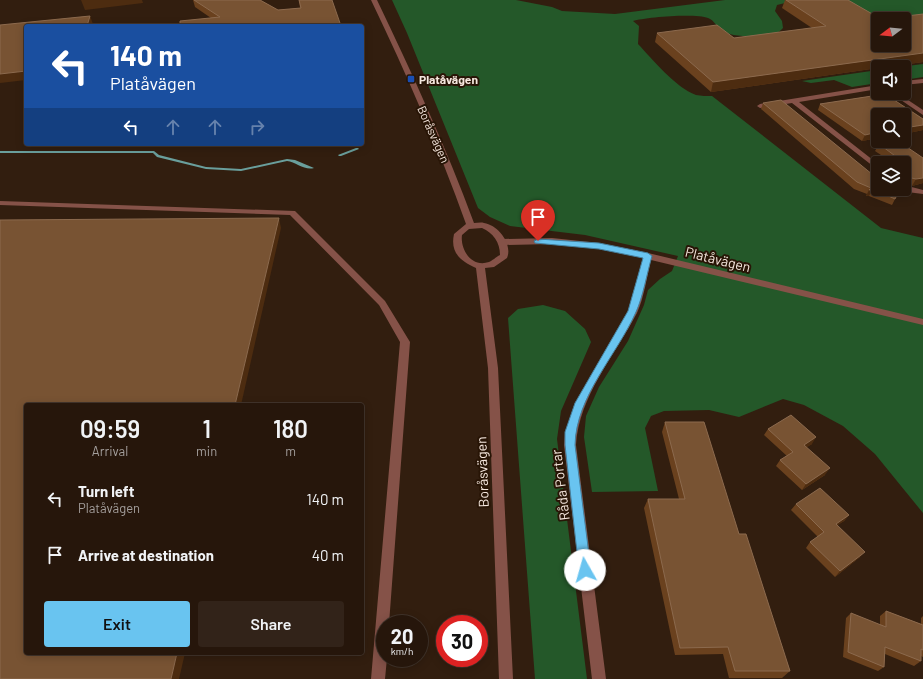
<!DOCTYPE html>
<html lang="en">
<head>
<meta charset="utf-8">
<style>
	body { margin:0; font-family:Barlow,sans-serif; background:#322319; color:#f1f3f6; height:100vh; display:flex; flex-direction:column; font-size:15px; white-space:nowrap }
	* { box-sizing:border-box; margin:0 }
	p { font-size:13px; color:#a49f9d }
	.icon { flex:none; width:22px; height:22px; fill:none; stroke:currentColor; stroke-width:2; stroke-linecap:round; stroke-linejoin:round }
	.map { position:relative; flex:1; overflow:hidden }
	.side { position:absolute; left:24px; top:403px; width:340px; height:252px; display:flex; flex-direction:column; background:#26160b; border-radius:4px; box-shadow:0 2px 10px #0003,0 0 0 1px #42352c }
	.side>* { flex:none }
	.guide { position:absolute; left:24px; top:24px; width:340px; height:122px; border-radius:4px; box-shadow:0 2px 10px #0003,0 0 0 1px #42352c; background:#1a4fa0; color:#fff; overflow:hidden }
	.needle { width:26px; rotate:254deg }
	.tools { position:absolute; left:871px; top:12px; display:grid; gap:8px }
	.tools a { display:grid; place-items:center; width:40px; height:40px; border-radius:4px; background:#26160b; box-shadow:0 2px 10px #0003,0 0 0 1px #42352c; font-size:20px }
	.speed { position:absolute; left:376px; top:615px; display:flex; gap:8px; font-size:20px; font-weight:700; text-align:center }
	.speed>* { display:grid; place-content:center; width:52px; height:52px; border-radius:50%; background:#26160b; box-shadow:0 2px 10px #0003,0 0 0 1px #42352c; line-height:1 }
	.speed small { font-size:10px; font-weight:400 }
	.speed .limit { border:6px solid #d22; background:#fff; color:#111 }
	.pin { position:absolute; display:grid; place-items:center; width:34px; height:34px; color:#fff; margin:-41px -17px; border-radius:50% 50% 50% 0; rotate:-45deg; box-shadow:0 0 4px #0007 }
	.pin .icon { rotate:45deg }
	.me { position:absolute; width:44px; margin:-22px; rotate:353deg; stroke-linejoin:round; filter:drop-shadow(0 0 3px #0008) }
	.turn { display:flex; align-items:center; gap:14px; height:84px; padding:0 20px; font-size:18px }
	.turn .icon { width:52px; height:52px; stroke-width:2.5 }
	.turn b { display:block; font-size:28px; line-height:34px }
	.lanes { display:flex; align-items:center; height:38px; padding:0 20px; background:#0003; justify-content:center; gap:20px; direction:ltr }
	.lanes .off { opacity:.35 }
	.eta { display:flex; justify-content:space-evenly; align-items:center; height:68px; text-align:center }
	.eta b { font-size:24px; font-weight:600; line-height:28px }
	.primary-button { display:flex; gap:8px; margin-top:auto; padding:8px 20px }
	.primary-button a { flex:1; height:46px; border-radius:4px; background:#69c4f0; color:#111; font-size:16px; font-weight:600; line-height:46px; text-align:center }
	.primary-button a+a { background:#322319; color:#f1f3f6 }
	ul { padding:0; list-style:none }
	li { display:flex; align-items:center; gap:12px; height:56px; padding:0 20px }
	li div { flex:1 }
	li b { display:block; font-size:15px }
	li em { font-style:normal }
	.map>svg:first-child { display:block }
	.green { fill:#245829 }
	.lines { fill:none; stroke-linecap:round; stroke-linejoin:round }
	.stream { fill:#6a9f9c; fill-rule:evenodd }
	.minor { fill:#855248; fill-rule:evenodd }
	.tertiary { fill:#855248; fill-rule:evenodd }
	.wall { fill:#6a411e }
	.shaded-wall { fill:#4d2c10 }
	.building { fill:#785333; stroke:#8c6a4e }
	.route { fill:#69c4f0; stroke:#447f9c }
	.transit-dot { fill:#1a4fb4; stroke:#281506; stroke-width:1.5 }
	.labels { text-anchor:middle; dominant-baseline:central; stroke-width:4; stroke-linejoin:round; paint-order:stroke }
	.far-poi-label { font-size:12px; font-weight:bold; fill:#f5e7de; stroke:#281506; text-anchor:start }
	.far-street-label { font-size:12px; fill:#f5e7de; stroke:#281506 }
	.street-label { font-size:14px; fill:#f5e7de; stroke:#281506 }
</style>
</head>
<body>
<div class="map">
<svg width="923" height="679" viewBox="0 0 923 679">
	<rect width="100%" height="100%" fill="#321e0f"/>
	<g class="green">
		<path d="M392,0H516L552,7L562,11L615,14L725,0H797L777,5L775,11L782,21L783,28C781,30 778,33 775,33C764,38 731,38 721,30C717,27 714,20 708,18C696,13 645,17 633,21L639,26L638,44C653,60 675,87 696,95C701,96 707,96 712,96L881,228L923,238V513L875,454L843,426L804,405L783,399L739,417L709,410L664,411L651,416L645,428L658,491L592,492L584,437L586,416L599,387L628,341L644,305L648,290L660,279L672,271L678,256L585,235L510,226L490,217L478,208L407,33Z"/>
		<path d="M837,0H923V20L878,19Z"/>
		<path d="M923,64V77L904,80V67H899Z"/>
		<path d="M878,70V83L852,87L834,80L811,83L802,81Z"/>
		<path d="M543,305L565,311L585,329L591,342L561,411L557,439L587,679H535L508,318L518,309Z"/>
	</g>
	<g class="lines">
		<g class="stream">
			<path d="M356,148H358L359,149L341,156H339L338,155Z"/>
			<path d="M0,151H154L159,155L206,167L241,169L287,159L295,160L314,168C305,171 296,162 287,161L241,171L206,169L157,157L153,153H0Z"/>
		</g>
		<g class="minor">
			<path d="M923,79V83L904,85V81Z"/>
			<path d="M878,85V89L799,102L878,164V170L792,103L760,108L757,106L760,104Z"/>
			<path d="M895,94H899L923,110V115L895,96Z"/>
			<path d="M904,185L923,190V194L907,192L902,189H904Z"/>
			<path d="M0,201L295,211L385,301L410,342L389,624H385V658H387L385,679H371L400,342L379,305L290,215L0,205Z"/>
			<path d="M552,238L599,243L648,253L923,319V325L651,260C647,276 644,298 637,313C615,355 579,396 576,445L606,679H592L564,445L565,432L575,403L628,311L643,258L599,249L552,244L503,245L499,242L503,239Z"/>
		</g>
		<path class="tertiary" d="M371,0H377C412,73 446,147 474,223C477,223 481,222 484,223C498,225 513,244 507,258L494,267L485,268L498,368L513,679H499L488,368L476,268C460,261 450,252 454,234L466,224C439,148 406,73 371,0ZM482,228C493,233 500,242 500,255C496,257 492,261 489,262C471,268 460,249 462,235L469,229Z"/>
	</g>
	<g class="wall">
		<path d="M193,0H260L278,10L300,8L299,0L341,26L180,24L211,18L195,7Z"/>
		<path d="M785,0H848L923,62L887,67H878V68L711,92L655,42L657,33L734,38L812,28L782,8Z"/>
		<path d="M885,94L923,119V130L904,134V115H878V138L862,141L818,110L820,104Z"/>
		<path d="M763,103L892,190L897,195L892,205L869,196H866L867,194L854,189L761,109Z"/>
		<path d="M898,141L923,183L912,186L904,184V163H893L875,151L879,144Z"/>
		<path d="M665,422L739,534L790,671L782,678H729L723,654L675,655L644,508L648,499H679L662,432Z"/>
		<path d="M768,429L812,444L806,447L825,475L802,490L776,466L780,460L787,456L764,435Z"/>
		<path d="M796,504L849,515L844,521L837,525L860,557L835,577L806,548L810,542L818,537L791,510Z"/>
		<path d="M886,611L921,624V618L923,616V657L921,656V661L914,666L885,654L884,667L878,671L843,657L846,618L851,613L880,625V616Z"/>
	</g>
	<g class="shaded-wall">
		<path d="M81,0H142L143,3L85,10Z"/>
		<path d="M90,16L93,24V26H87Z"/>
		<path d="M923,53V62L887,67H878V68L711,92L713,82Z"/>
		<path d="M26,71V80L0,83V74Z"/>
		<path d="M923,125V130L904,134V128Z"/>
		<path d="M878,132V138L862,141L865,135Z"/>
		<path d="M923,178V183L912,186L916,179Z"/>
		<path d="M873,189L869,196H866L869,190Z"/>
		<path d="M279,218L281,228L241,405H235Z"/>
		<path d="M816,437L812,444L800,452L804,445Z"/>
		<path d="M830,468L825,475L802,490L806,484Z"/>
		<path d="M849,515L844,521L831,530L836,524Z"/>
		<path d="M865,552L860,557L835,577L840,571Z"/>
		<path d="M177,653H185L179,679H171Z"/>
	</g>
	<g class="building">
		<path d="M194,0H260L278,10L301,8L299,0H332L341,26H158L180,24V21L220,17Z"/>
		<path d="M786,0H848L881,19H878V45H904V19H882L923,14V53L713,82L657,33L717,25L734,38L826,26Z"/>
		<path d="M90,16L87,26H26V71L0,74V25Z"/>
		<path d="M885,94L923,119V125L904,128V115H878V132L865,135L820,104Z"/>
		<path d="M781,100L878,179V189H890L897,195L895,199L873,189L869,190L871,188L857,182L763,103Z"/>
		<path d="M881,141H898L923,158V178L916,179L907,177L904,182V163H900L902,161L879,144Z"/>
		<path d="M279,218L235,405H26V653H177L171,679H0V220Z"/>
		<path d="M791,415L816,437L804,445L830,468L806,484L780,460L793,452L768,429Z"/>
		<path d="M665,422H704L739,534H746L790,671H735L728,647L680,648L648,499H685Z"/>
		<path d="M820,488L849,515L836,524L865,552L840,571L810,542L824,532L796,504Z"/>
		<path d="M886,611L923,625V650L921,649V661L885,647L884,667L848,652L851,613L886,627Z"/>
	</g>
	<path class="route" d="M538,239L599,243L648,253L652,256C647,273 643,297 636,312C617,355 576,396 575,445L591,570L590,574L585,575L581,574L579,570L565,445V432L575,403L628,311L643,258L599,249L535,243L534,241Z"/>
	<rect class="transit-dot" x="407" y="75" width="8" height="8" rx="2"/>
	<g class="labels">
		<g class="far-poi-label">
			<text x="419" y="79">Platåvägen</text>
		</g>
		<g class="far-street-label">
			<text transform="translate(434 134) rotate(66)">Boråsvägen</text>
		</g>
		<g class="street-label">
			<text transform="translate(718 259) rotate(14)">Platåvägen</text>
			<text transform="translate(482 472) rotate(-92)">Boråsvägen</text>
			<text transform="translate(560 485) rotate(-97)">Råda Portar</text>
		</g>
	</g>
</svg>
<div class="tools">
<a><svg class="needle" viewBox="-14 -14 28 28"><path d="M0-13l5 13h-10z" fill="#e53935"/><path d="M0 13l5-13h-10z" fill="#a49f9d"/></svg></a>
<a><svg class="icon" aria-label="sound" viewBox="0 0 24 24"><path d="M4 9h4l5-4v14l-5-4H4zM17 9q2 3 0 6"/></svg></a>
<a><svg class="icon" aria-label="search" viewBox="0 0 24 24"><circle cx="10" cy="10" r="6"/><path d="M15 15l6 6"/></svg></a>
<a><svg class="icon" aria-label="layers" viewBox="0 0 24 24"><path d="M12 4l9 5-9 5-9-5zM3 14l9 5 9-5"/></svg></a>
</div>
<div class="speed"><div>20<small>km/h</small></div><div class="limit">30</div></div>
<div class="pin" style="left:538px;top:241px;background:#d93025"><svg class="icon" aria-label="arrive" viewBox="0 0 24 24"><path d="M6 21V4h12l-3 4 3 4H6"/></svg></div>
<svg class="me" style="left:585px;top:570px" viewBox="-20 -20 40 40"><circle r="19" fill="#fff"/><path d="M0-13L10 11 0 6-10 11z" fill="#69c4f0"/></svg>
<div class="guide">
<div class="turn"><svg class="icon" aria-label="left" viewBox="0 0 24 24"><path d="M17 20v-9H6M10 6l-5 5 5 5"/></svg><div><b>140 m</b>Platåvägen</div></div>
<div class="lanes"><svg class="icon" aria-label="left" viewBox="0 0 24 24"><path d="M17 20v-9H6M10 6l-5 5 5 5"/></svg><svg class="icon off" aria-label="ahead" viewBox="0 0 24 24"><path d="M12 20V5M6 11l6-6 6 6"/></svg><svg class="icon off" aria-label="ahead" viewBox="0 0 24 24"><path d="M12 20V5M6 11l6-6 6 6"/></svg><svg class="icon off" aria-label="right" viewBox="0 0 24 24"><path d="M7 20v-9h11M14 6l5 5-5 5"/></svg></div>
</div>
<section class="side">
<div class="eta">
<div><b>09:59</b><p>Arrival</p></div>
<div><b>1</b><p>min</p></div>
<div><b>180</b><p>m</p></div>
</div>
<ul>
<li><svg class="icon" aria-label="left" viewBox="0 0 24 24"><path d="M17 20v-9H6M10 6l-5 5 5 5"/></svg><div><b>Turn left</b><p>Platåvägen</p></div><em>140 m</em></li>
<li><svg class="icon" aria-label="arrive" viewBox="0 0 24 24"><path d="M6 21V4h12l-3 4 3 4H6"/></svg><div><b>Arrive at destination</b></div><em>40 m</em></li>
</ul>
<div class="primary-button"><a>Exit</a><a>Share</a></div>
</section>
</div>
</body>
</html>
